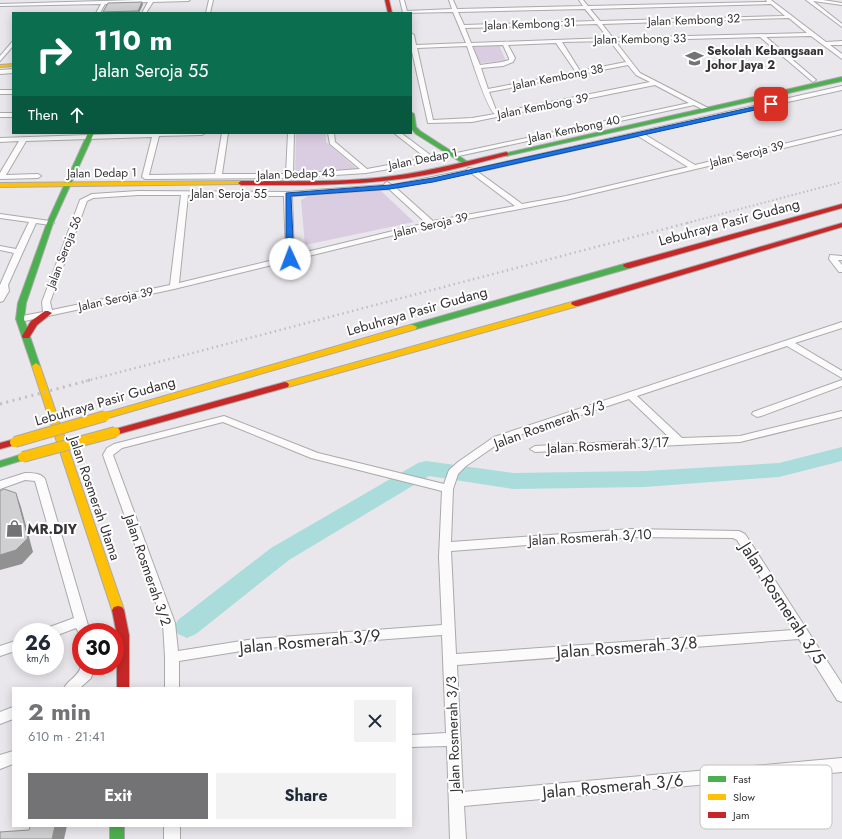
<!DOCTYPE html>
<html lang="en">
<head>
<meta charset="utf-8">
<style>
	body { margin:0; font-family:Jost,sans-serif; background:#f2f2f3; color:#1f2937; height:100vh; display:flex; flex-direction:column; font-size:15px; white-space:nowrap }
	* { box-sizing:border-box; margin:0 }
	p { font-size:13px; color:#747a83 }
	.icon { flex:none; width:22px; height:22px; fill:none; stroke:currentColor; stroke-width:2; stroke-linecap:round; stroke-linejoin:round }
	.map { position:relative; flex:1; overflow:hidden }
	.details { position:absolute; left:12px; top:687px; width:400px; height:140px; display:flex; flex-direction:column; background:#fff; border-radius:0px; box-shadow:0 2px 10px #0003 }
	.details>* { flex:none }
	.banner { position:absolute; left:12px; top:12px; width:400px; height:122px; border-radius:0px; box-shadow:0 2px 10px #0003; background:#0b6e4f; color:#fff; overflow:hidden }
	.speed { position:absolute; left:12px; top:623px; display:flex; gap:8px; font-size:20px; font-weight:700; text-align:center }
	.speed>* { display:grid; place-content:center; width:52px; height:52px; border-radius:50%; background:#fff; box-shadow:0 2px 10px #0003; line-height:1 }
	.speed small { font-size:10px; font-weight:400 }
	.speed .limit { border:6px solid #d22; background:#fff; color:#111 }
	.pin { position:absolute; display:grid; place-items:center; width:34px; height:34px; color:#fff; margin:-17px; border-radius:8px; box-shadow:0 2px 6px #0006 }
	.me { position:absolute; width:44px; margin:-22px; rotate:358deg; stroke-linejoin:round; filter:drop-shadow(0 0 3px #0008) }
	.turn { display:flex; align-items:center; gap:14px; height:84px; padding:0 16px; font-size:18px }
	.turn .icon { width:52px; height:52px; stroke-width:2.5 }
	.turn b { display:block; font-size:28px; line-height:34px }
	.then { display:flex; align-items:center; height:38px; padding:0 16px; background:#0003; gap:8px; font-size:15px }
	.round { display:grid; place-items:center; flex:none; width:42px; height:42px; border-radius:0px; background:#f2f2f3 }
	.overview { display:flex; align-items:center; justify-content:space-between; height:68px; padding:0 16px }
	h1 { font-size:24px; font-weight:700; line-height:30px; color:#737275 }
	.button { display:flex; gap:8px; margin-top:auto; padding:8px 16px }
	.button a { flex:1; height:46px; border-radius:0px; background:#737275; color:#fff; font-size:16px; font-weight:700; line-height:46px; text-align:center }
	.button a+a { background:#f2f2f3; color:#1f2937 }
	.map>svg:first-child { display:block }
	.green { fill:#dacde1 }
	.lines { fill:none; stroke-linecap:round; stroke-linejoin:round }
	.river { fill:#aadcdc; fill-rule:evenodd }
	.street-casing { stroke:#aaa9ab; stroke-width:2 }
	.fast-casing { stroke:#aaa9ab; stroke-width:2 }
	.slow-casing { stroke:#aaa9ab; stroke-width:2 }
	.jam-casing { stroke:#aaa9ab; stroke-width:2 }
	.street { fill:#fcfbfc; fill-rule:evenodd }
	.fast { fill:#4caf50; fill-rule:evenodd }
	.slow { fill:#ffc107; fill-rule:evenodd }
	.jam { fill:#c62828; fill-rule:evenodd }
	.rail-far2 { stroke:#bfbfc0; stroke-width:2; stroke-dasharray:1.5 2.5; stroke-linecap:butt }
	.rail-far1 { stroke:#bfbfc0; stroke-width:2.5; stroke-dasharray:1.5 3.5; stroke-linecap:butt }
	.rail { stroke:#bfbfc0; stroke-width:3; stroke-dasharray:2 4.5; stroke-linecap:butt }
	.slow-bridge-casing { stroke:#aaa9ab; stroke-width:12; stroke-linecap:butt }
	.slow-bridge { stroke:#ffc107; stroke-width:10 }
	.wall { fill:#b3b2b4 }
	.shaded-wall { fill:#929192 }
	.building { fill:#d0cfd1; stroke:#929192 }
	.route { fill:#1a73e8; stroke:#114b97 }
	.labels { text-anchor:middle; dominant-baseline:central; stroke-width:4; stroke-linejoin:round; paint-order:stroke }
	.far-street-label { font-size:12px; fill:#343335; stroke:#fff }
	.far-poi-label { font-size:12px; font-weight:bold; fill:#343335; stroke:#fff; text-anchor:start }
	.street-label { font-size:14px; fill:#343335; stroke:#fff }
	.poi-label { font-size:14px; font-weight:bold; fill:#343335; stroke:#fff; text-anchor:start }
	.near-street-label { font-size:17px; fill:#343335; stroke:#fff }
	.key { fill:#fff; stroke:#c2c2c2; stroke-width:1 }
	.key-label { font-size:11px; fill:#343335 }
</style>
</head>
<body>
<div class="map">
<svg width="842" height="839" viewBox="0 0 842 839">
	<rect width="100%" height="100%" fill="#e9e7eb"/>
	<g class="green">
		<path d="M499,45L506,61L480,63L473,46Z"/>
		<path d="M296,133H326V142L357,169L295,172Z"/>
		<path d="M380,190L414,222L305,245L301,200L310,195Z"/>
	</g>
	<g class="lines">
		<path class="river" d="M842,447V461L779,477L645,487L513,489L429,476L289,560L196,634L187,638L178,634L174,627L178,620L271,548L418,463L426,461L513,473L645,471L779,463Z"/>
		<defs>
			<g id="street">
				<path d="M136,0H190L188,1L153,2L146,13H142L148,2L105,4L100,13H96L101,4L0,6V4Z"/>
				<path d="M209,0H213L210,13H206Z"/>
				<path d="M400,0H404L407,11L452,9L449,0H453L457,9L583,6L579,0H583L588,6L767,2L766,0H771L826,42L842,41V45H830L842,54V59L811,36L766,37L815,79L816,80L813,82L760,37L615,41L640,73L708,108V110H704L694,105L454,157L451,155L452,154L689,103L655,85L472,122L428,123L411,47V33L414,35L416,45L466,43L453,12L403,13ZM771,4L785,16L600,21L590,9ZM585,9L595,21L464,25L458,12ZM789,18L807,33L613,38L602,24ZM597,24L608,38L471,43L465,28ZM610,41L626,62L580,71L562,42ZM556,43L576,72L488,89L481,68L503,66L513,62L515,58L508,45ZM503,45L509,58V60L502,62L480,65L472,46ZM467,46C471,57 487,110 495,114L472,118L433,120L417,48ZM628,65L636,75L650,82L501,112L496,110L489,92Z"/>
				<path d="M806,0H823L842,3V5L813,1L842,24V27Z"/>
				<path d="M13,41V46L0,61V56Z"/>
				<path d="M13,69V73L0,74V70Z"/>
				<path d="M842,86V90L644,134L695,165L842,130V134L566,200L431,226L174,289L20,322L16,319L17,317L43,312L42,302L80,200L92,194L138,191L288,192L384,185L385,183L387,182L392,185L467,170L468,168L474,169ZM638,136L688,167L566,196L522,204L478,172ZM471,173L515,206L433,221L396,188ZM389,189L426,223L294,255L292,196ZM138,195H181L170,285L52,310L50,302L87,201L93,198ZM188,195L284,196L286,257L179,283Z"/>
				<rect x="0" y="90" width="13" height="4"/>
				<rect x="0" y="113" width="13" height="4"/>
				<path d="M147,133H205L202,135L159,136L149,175L215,174L222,133H228L222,174H286L288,133H294L293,174L360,169L330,144L328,133H334L335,142L367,169L426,158L394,133H401L433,157L446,155L449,157L446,159L366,173L289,178L145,179L142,177L152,137L26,141L6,175L38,174L41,176L38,178L0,179V173L19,141L0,142V138Z"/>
				<path d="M0,214L50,221L54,223L50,225L36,223L8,285L9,291L3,301L0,302V285L14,253L0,250V246L16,249L29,222L0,218Z"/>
				<path d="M830,255L842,256V260H838L842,265V272H839L829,259Z"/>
				<path d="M842,322V328L795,343L842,371V378L787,346L637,396L682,438L740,436L842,411V417L740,442L535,452L530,449L535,446L671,439L629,399L502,441L466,466L458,474L453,489L451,542L631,529L739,531L745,534L842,684V702L837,700L799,639L457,665L463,792L842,758V772L464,806L466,839H450L447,746L411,747V735L446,733L442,635L254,649L179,661V688H165V657L163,623L103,455L107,448L114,444L224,416L318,453L444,484L449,470L458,462L494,437ZM223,422L311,458L442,491L439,557L442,625L254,639L178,651L175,623L113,455L122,448ZM631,537L733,538L737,540L793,630L456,654L451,551Z"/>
				<path d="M842,380V386L761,416L757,417L752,414L753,412Z"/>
				<path d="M25,473C32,473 41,473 45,479L90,632H81V636L76,628L55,636V632H46L47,628L74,618L35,481L25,480L0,489V481Z"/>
				<path d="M21,639V649L0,656V646Z"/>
				<path d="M81,666H95L91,678L80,688H64C69,679 79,676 81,666Z"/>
				<path d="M13,707V719L0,724V712Z"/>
				<path d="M13,751V764L0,769V755Z"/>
				<rect x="164" y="826" width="16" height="13"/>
			</g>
			<g id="fast">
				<path d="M842,77V81L506,156L503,154Z"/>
				<path d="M411,112L414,114L416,127L420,131L468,162V164H464L416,134L411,128Z"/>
				<path d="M88,133H94L53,223L26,303L24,319L40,366L36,369L32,366L16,319L18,303L47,223Z"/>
				<path d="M624,264H627L631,266L630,268L416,329H413L409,327L410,325Z"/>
				<path d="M23,454L28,457L26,459L0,467V461Z"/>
				<rect x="110" y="826" width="14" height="13"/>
			</g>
			<g id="slow">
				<path d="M13,64V66L0,67V65Z"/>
				<path d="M241,181L244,183L243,184L0,187V183Z"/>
				<path d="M572,302H575L579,304L578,306L288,387H282L281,385L282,383Z"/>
				<path d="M410,325H413L417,327L416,329L108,418L105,419L101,416L102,414Z"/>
				<path d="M36,363L40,366L124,610L122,613L118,614L114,613L112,610L32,366Z"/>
			</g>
			<g id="jam">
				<path d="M385,0H389L392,13H388Z"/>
				<path d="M506,152L508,153V155C470,165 431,176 391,180C341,186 291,185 241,185L238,183L241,181C292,181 343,183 393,176C431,171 469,161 506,152Z"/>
				<path d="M842,204V208L630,268H627L623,266L624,264Z"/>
				<path d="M842,223V227L578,306H575L571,304L572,302Z"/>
				<path d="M45,311H48L52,313L37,325L29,338H23L22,336L31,321Z"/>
				<path d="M285,382L288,383L289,385L288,387L115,435L110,432L112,430Z"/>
				<path d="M15,439L20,442L18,444L0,449V443Z"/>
				<path d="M118,606L122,607L124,610L129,635V688H117V635L112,610L114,607Z"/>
			</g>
		</defs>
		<use href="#street" class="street-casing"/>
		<use href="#fast" class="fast-casing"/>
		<use href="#slow" class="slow-casing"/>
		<use href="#jam" class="jam-casing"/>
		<use href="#street" class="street"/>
		<use href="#fast" class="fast"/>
		<use href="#slow" class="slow"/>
		<use href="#jam" class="jam"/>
		<path class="rail-far2" d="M687,223L842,182"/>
		<path class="rail-far1" d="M86,381L691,222"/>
		<path class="rail" d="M0,404L90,380"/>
		<defs>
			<g id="slow-bridge">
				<path d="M15,442L105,416"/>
				<path d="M23,457L115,432"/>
			</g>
		</defs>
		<use href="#slow-bridge" class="slow-bridge-casing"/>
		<use href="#slow-bridge" class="slow-bridge"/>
	</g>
	<path class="wall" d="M142,2L143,4L139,13H104L103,12Z"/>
	<g class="shaded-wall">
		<path d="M142,2L143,4L139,13L138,11Z"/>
		<path d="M16,493L21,507L33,552L22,564L0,570V555Z"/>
		<path d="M55,826H67L64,839H52Z"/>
	</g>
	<g class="building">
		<path d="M142,2L138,11L103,12L108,3Z"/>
		<path d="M4,489L16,493L28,538L16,550L0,555V491Z"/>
		<path d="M30,826H55L52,839H0V832L29,830Z"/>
	</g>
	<path class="route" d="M771,103L774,104L773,106L433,182L390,189L291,196L294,259L290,261L286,259V193L390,185L433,178Z"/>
	<defs>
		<symbol id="school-bare" viewBox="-9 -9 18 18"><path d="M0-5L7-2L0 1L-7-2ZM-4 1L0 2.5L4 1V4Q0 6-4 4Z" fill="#737275" stroke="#fff" stroke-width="2.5" paint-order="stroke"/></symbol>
		<symbol id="shop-bare" viewBox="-9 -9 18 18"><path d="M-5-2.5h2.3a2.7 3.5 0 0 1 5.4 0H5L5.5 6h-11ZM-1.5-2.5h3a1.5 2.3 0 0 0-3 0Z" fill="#737275" stroke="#fff" stroke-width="2.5" paint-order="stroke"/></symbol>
	</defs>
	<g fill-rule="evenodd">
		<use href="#school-bare" x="682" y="46" width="25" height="25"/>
		<use href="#shop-bare" x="2" y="516" width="25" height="25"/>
	</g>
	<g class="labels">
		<g class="far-street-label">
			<text transform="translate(694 20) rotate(-2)">Jalan Kembong 32</text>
			<text transform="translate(530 24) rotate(-2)">Jalan Kembong 31</text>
			<text transform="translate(640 39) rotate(-1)">Jalan Kembong 33</text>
			<text transform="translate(558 77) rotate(-11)">Jalan Kembong 38</text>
			<text transform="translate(543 106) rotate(-11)">Jalan Kembong 39</text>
			<text transform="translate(574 129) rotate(-12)">Jalan Kembong 40</text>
			<text transform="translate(747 154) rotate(-14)">Jalan Seroja 39</text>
			<text transform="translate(423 159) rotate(-11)">Jalan Dedap 1</text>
			<text transform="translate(102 173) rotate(-1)">Jalan Dedap 1</text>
			<text transform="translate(296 174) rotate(-2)">Jalan Dedap 43</text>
			<text x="229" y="194">Jalan Seroja 55</text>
			<text transform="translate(431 225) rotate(-13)">Jalan Seroja 39</text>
			<text transform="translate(64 252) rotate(-69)">Jalan Seroja 56</text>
			<text transform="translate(116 299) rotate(-12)">Jalan Seroja 39</text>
		</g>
		<g class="far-poi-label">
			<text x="707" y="51">Sekolah Kebangsaan<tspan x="707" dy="14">Johor Jaya 2</tspan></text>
		</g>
		<g class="street-label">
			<text transform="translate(729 222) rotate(-15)">Lebuhraya Pasir Gudang</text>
			<text transform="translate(417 311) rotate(-16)">Lebuhraya Pasir Gudang</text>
			<text transform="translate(105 401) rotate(-16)">Lebuhraya Pasir Gudang</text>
			<text transform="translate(549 424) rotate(-20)">Jalan Rosmerah 3/3</text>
			<text transform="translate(608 445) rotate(-3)">Jalan Rosmerah 3/17</text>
			<text transform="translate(95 498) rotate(71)">Jalan Rosmerah Utama</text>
			<text transform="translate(590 537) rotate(-3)">Jalan Rosmerah 3/10</text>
			<text transform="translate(148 570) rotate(71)">Jalan Rosmerah 3/2</text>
			<text transform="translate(453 734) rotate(-92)">Jalan Rosmerah 3/3</text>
		</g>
		<g class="poi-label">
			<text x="27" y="529">MR.DIY</text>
		</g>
		<g class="near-street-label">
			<text transform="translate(783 603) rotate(57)">Jalan Rosmerah 3/5</text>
			<text transform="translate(310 641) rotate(-5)">Jalan Rosmerah 3/9</text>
			<text transform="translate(627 647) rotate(-4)">Jalan Rosmerah 3/8</text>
			<text transform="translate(613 786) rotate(-5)">Jalan Rosmerah 3/6</text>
		</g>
	</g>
	<rect x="700" y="765" width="132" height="64" rx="6" class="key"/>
	<rect x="708" y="776" width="18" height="6" fill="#4caf50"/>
	<rect x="708" y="794" width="18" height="6" fill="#ffc107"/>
	<rect x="708" y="812" width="18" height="6" fill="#c62828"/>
	<g class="key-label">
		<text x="733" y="783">Fast</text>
		<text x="733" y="801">Slow</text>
		<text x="733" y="819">Jam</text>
	</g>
</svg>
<div class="speed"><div>26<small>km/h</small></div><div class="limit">30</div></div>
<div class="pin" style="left:771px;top:104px;background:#d93025"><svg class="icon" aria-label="arrive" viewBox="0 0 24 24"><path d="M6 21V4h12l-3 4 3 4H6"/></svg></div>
<svg class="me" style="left:290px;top:259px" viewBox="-20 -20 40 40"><circle r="19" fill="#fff"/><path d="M0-13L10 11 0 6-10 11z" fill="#1a73e8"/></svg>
<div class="banner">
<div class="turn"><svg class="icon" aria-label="right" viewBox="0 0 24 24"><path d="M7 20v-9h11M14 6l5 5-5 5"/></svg><div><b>110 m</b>Jalan Seroja 55</div></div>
<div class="then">Then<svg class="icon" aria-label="ahead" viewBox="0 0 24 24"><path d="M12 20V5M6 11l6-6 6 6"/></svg></div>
</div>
<section class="details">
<div class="overview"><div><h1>2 min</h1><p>610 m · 21:41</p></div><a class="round"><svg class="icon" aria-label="close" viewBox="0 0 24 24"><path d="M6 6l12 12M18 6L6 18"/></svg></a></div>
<div class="button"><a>Exit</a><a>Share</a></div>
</section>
</div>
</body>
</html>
